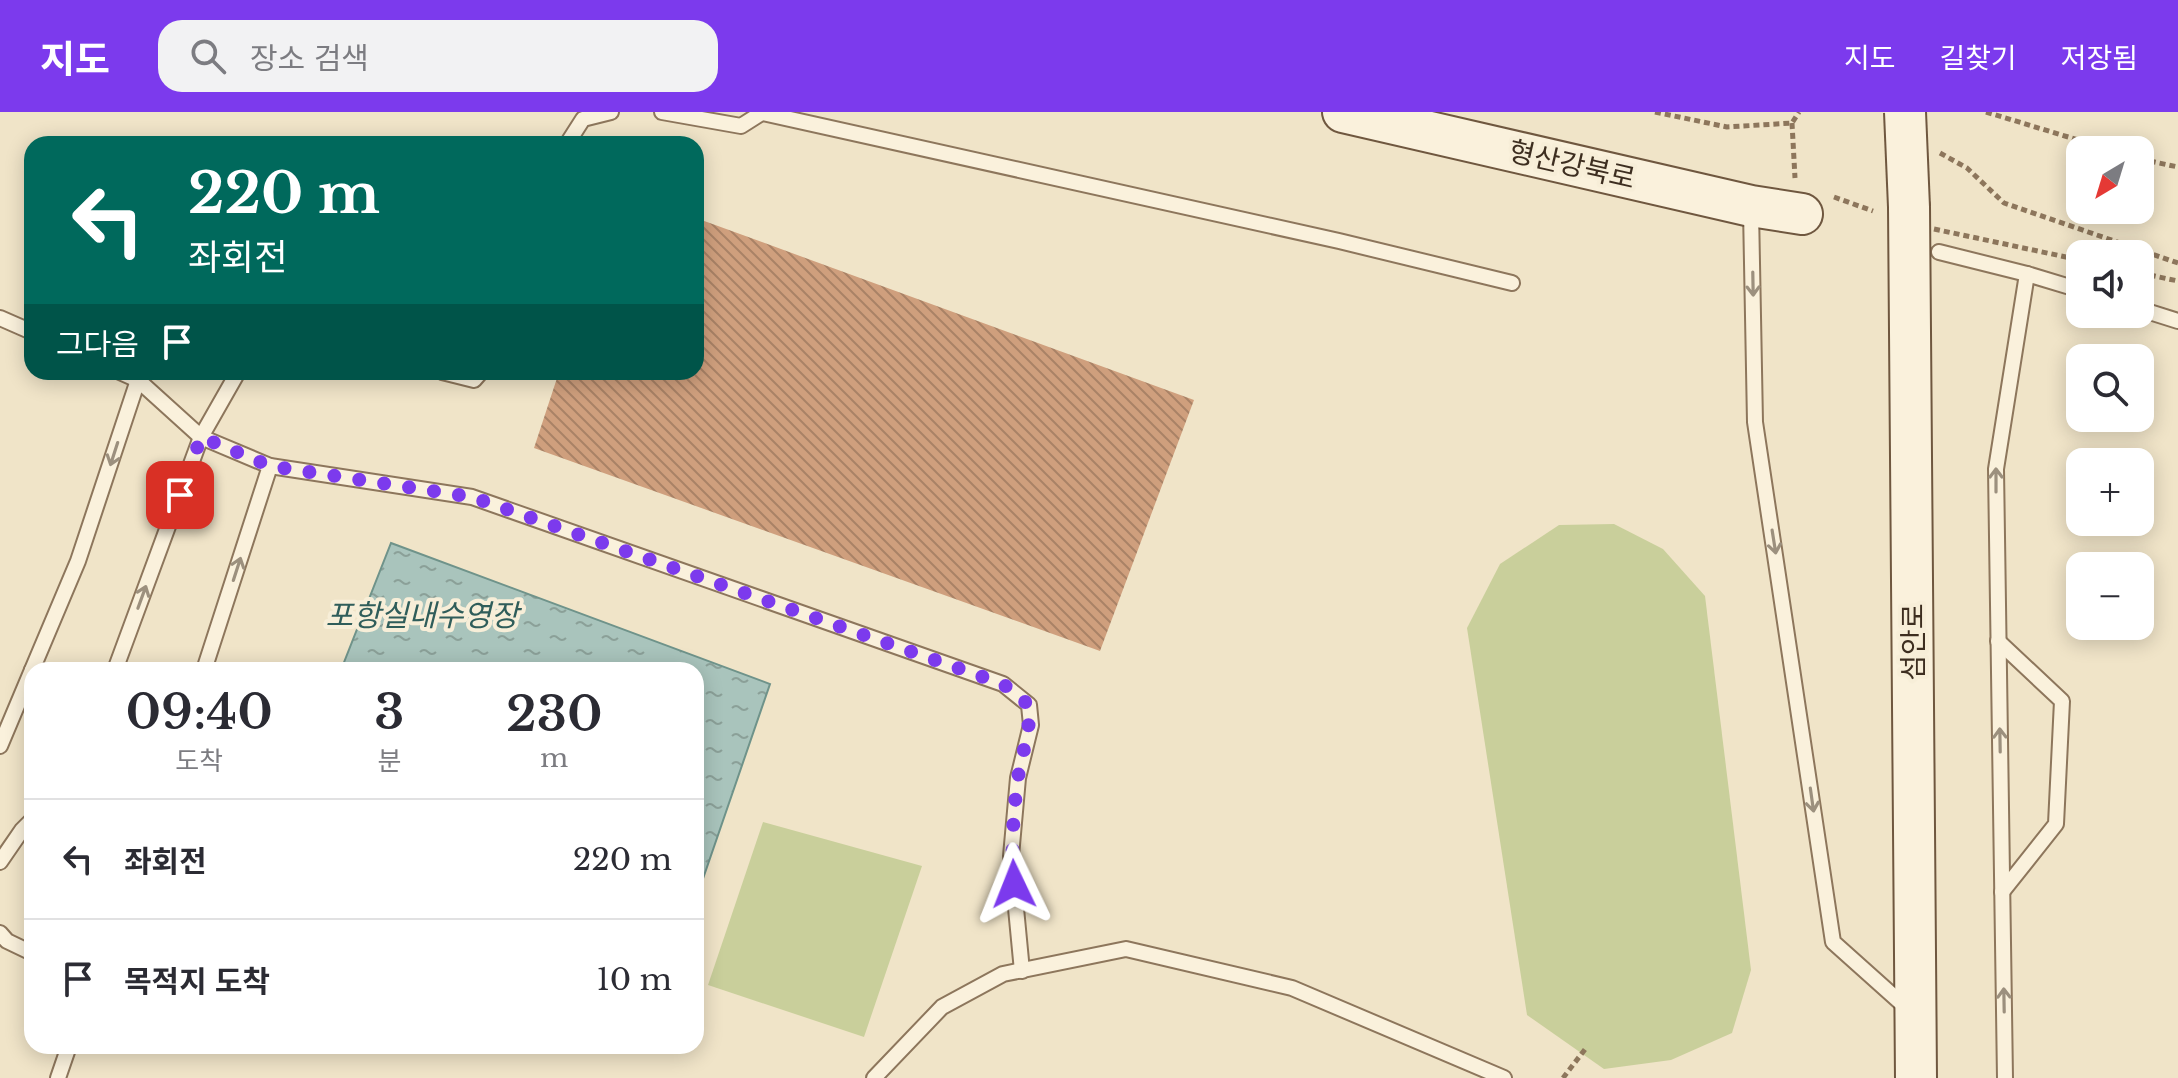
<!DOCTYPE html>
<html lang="ko">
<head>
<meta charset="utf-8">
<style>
	body { margin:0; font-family:"Libre Baskerville","Noto Sans KR",serif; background:#f2f2f3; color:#2b2b33; height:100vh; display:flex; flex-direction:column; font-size:30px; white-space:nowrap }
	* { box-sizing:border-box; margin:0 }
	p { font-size:26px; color:#7c7c81 }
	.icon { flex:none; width:44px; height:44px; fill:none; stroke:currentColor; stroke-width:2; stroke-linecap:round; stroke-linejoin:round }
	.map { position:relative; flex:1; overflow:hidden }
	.panel { position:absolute; left:24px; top:550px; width:680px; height:392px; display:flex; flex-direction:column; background:#fff; border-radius:24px; box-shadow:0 4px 20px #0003 }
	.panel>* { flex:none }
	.top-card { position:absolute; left:24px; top:24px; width:680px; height:244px; border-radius:24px; box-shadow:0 4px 20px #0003; background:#00695c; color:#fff; overflow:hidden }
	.needle { width:52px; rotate:218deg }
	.fabs { position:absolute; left:2066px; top:24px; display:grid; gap:16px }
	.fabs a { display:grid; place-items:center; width:88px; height:88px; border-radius:16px; background:#fff; box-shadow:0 4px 20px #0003; font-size:40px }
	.pin { position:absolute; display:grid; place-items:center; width:68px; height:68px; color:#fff; margin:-34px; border-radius:16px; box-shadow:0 4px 12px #0006 }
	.me { position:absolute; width:88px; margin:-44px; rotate:358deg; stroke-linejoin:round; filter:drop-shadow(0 0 6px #0008) }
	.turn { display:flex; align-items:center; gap:28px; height:168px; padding:0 32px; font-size:36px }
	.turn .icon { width:104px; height:104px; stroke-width:2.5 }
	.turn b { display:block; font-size:56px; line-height:68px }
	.then { display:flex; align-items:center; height:76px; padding:0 32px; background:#0003; gap:16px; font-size:30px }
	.eta { display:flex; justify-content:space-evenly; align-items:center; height:136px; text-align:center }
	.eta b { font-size:48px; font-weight:600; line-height:56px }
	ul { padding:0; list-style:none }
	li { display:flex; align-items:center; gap:24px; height:120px; padding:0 32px; border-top:2px solid #e1e1e2 }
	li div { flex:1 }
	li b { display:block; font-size:30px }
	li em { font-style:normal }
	header { display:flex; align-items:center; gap:48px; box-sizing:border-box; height:112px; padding:0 40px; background:#7c3aed; color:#fff }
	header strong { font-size:38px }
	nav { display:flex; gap:44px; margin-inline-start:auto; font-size:28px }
	.search { width:560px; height:72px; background:#f2f2f3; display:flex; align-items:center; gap:20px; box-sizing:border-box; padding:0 28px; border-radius:24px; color:#7c7c81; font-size:30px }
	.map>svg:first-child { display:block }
	.grass { fill:#c9cf9b }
	.water { fill:url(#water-ripples); stroke:#6f938a; stroke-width:2 }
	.building { fill:url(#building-back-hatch) }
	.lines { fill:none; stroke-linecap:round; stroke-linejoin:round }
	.service-casing { stroke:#8d765c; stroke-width:18 }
	.secondary-casing { stroke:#6f573f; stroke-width:44 }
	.path { stroke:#8d765c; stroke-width:5; stroke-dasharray:6 4; stroke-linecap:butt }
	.service { stroke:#faf1dc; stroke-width:14 }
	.secondary { stroke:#faf1dc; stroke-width:40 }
	.secondary-bridge-casing { stroke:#6f573f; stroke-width:44; stroke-linecap:butt }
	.path-bridge { stroke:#8d765c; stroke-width:5; stroke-dasharray:6 4; stroke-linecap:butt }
	.secondary-bridge { stroke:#faf1dc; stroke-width:40 }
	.oneway { stroke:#9c907e }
	.route { stroke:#7c3aed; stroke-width:14; stroke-dasharray:0 25.2 }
	.labels { text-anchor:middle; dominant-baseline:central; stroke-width:8; stroke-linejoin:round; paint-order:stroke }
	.street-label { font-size:28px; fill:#3d2e20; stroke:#f7eed8 }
	.water-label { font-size:30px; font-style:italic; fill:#2f5d5a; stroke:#f7eed8 }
</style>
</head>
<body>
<header>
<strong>지도</strong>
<div class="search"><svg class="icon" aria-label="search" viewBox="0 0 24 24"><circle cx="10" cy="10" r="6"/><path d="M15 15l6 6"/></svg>장소 검색</div>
<nav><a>지도</a><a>길찾기</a><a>저장됨</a></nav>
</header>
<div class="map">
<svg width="2178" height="966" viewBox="0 0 2178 966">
	<defs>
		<pattern id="water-ripples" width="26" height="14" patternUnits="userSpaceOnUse" patternTransform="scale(2)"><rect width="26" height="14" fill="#a9c4bc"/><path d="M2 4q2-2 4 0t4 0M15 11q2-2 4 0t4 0" fill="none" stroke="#8ba098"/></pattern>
		<pattern id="building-back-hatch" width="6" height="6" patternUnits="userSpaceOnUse" patternTransform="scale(2)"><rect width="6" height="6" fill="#cf9f7d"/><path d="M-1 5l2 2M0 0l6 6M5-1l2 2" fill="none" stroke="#a98266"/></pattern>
	</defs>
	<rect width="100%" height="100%" fill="#f0e4c8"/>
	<g class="grass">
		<path d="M1614,412L1663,437L1705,484L1751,858L1732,921L1671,948L1604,957L1527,903L1467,516L1500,452L1559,413Z"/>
		<path d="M763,710L922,754L864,925L708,873Z"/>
	</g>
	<path class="water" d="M391,431L770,572L696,787V558H341Z"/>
	<path class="building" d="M696,106L1194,288L1100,539L534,336L559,260H696Z"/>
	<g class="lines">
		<defs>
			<g id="service">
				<path d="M662,0L741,14L763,0"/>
				<path d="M763,1L1339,129L1512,171"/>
				<path d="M567,32L583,7L611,0"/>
				<path d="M1751,98L1755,310L1833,830L1909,898"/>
				<path d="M1939,140L2027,162L2080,178"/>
				<path d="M2140,197L2178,209"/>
				<path d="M0,206L32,220"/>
				<path d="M120,260L138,268L201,325L270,354L472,385L1003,572L1029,593L1031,613L1018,666L1011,744L1022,859"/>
				<path d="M442,260L474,268L481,260"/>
				<path d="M1998,529L2062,589L2056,712L2002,780"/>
				<path d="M32,558L78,449L138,268"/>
				<path d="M115,558L201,325L238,260"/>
				<path d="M204,558L270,354"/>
				<path d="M0,634L32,558"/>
				<path d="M0,750L22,718L32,708"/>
				<path d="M0,821L7,829L32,841"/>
				<path d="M58,966L69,934"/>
				<path d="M874,966L942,895L1003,862L1126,837L1292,876L1504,966"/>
				<path d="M2005,966L1996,357L2027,162"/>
			</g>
			<g id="secondary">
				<path d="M1343,0L1751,94L1802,102"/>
				<path d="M1909,95L1916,966"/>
			</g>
		</defs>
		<use href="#service" class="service-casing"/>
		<use href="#secondary" class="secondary-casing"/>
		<g class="path">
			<path d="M1655,0L1727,15L1792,11L1799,0"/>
			<path d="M1986,0L2111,38"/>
			<path d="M1792,11L1795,66"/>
			<path d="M1940,41L1967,56L2004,91L2178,151"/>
			<path d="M2140,47L2178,55"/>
			<path d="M1834,85L1873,99"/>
			<path d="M2140,161L2178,169"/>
			<path d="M1563,966L1586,936"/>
		</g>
		<use href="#service" class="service"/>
		<use href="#secondary" class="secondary"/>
		<defs>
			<path id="secondary-bridge" d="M1905,0L1909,95"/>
		</defs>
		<use href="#secondary-bridge" class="secondary-bridge-casing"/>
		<path class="path-bridge" d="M1934,117L2080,148"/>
		<use href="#secondary-bridge" class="secondary-bridge"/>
	</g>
	<defs><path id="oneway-shaft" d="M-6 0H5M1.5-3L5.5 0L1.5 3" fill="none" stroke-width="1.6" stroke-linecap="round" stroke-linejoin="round" transform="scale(2)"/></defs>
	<g class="oneway">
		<use href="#oneway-shaft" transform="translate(1753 172) rotate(89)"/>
		<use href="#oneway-shaft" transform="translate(114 342) rotate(108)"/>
		<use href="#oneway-shaft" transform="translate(1996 368) rotate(-90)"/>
		<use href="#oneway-shaft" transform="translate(1774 430) rotate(81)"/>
		<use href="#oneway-shaft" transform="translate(237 457) rotate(-72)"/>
		<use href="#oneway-shaft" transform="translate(142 485) rotate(-70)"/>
		<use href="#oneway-shaft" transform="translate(2000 628) rotate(-91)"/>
		<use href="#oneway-shaft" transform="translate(1812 688) rotate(82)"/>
		<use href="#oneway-shaft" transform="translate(2004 888) rotate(-91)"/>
	</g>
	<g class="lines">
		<path class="route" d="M180,383L201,325L270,354L472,385L1003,572L1029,593C1031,619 1022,640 1018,666C1013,701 1011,738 1014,772"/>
	</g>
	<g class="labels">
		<g class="street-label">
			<text transform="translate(1572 53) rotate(13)">형산강북로</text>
			<text transform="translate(1913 530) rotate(-90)">섬안로</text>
		</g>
		<g class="water-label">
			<text x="422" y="503">포항실내수영장</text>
		</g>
	</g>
</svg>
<div class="fabs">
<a><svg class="needle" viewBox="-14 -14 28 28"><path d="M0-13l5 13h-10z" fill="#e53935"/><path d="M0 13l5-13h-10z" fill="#7c7c81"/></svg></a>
<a><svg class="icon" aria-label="sound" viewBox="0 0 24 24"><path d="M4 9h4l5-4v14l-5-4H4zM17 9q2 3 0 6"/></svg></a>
<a><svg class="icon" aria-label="search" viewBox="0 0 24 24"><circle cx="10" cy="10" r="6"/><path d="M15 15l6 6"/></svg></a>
<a>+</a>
<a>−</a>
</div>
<div class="pin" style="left:180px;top:383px;background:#d93025"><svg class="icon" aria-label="arrive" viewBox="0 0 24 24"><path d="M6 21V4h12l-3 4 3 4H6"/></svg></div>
<svg class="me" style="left:1014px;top:772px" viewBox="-20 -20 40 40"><path d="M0-17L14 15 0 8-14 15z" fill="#7c3aed" stroke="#fff" stroke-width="4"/></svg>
<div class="top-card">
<div class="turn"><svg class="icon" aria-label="left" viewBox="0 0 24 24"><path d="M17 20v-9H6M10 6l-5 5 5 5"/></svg><div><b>220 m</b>좌회전</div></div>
<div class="then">그다음<svg class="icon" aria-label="arrive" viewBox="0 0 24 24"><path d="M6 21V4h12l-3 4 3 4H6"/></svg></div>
</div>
<section class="panel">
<div class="eta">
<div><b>09:40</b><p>도착</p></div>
<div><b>3</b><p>분</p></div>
<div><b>230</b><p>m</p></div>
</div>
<ul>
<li><svg class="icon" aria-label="left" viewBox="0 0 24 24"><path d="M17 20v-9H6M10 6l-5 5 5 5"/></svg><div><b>좌회전</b></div><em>220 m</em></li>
<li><svg class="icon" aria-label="arrive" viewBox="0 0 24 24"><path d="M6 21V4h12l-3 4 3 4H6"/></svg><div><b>목적지 도착</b></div><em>10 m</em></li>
</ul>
</section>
</div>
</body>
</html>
